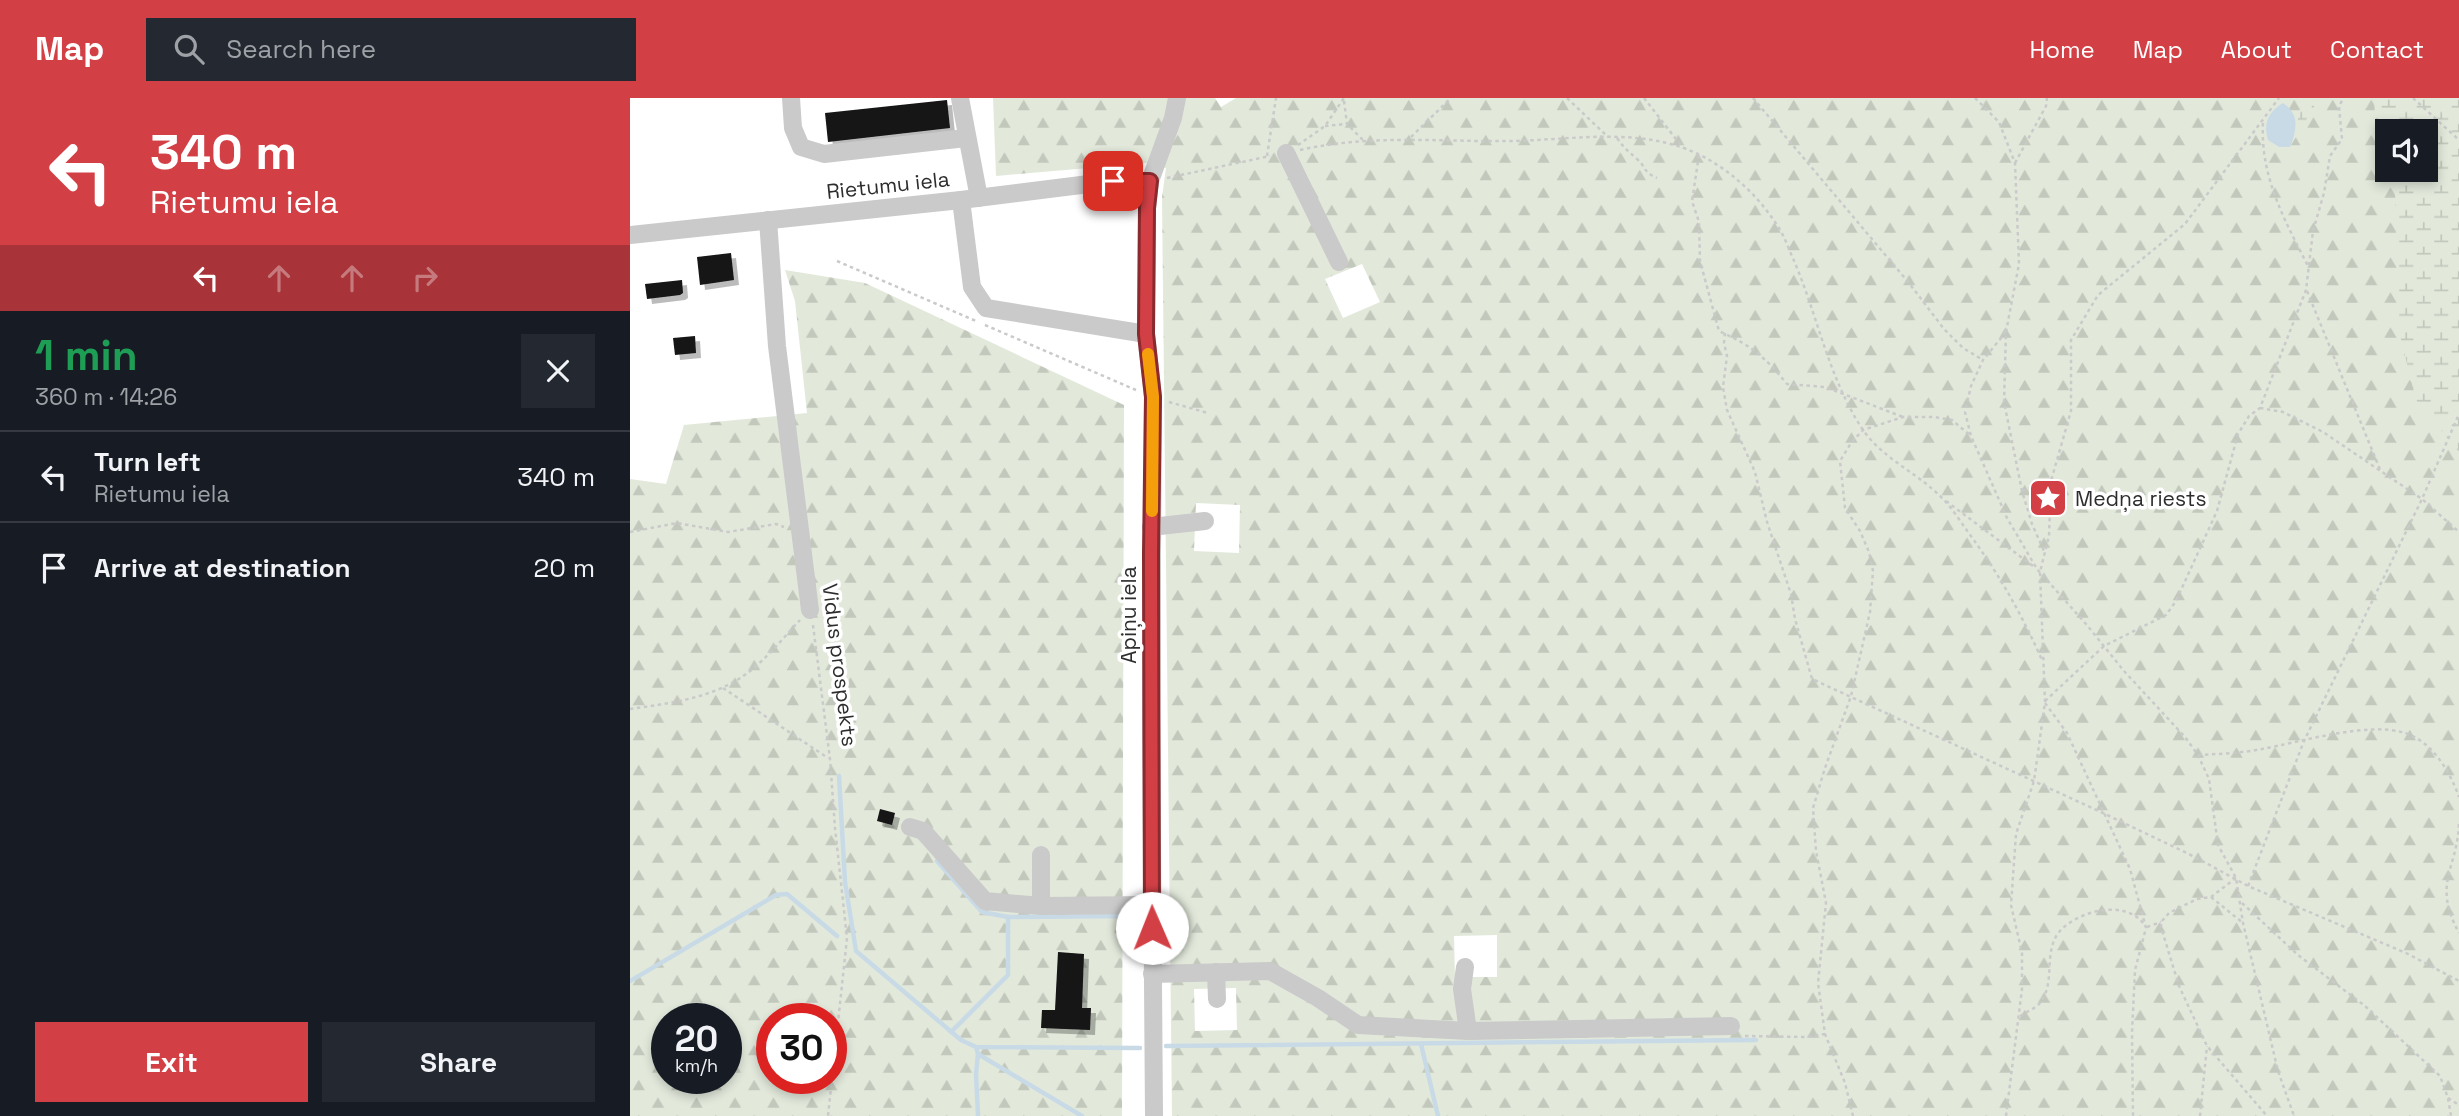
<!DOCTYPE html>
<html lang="en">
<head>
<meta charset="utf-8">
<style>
	body { margin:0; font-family:"Space Grotesk",sans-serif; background:#242831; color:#f1f3f6; height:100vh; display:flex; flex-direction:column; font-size:26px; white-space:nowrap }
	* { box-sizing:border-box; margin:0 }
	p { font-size:23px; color:#9ea1a6 }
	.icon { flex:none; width:38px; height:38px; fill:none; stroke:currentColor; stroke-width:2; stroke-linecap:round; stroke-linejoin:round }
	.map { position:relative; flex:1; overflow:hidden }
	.panel { display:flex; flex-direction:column; background:#171b24; width:630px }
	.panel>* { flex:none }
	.guide { background:#d24046; color:#fff; overflow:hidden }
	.buttons { position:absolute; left:1745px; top:21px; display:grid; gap:14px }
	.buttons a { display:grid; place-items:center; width:63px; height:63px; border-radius:0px; background:#171b24; box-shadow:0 4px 10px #0003; font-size:35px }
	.speed { position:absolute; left:21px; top:905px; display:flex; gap:14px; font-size:35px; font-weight:700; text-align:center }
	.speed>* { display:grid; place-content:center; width:91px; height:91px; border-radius:50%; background:#171b24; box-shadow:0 4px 10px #0003; line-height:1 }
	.speed small { font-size:18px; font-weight:400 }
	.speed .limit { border:10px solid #d22; background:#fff; color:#111 }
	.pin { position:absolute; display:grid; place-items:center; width:60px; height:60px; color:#fff; margin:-30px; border-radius:14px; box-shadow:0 4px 10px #0006 }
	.me { position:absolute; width:77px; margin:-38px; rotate:359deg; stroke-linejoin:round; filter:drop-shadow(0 0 5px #0008) }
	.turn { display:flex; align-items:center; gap:24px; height:147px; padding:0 35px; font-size:32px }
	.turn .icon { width:91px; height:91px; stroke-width:2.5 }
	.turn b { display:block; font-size:49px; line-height:60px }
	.lanes { display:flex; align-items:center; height:66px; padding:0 35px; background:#0003; justify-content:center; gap:35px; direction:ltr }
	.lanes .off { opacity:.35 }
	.round { display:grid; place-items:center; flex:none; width:74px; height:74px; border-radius:0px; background:#242831 }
	.summary { display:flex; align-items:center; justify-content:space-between; height:119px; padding:0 35px }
	h1 { font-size:42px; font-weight:600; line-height:52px; color:#1e9e55 }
	.action { display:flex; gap:14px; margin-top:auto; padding:14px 35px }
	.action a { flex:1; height:80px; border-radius:0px; background:#d24046; color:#fff; font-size:28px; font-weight:600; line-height:80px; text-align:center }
	.action a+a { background:#242831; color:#f1f3f6 }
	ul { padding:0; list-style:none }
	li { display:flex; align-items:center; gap:21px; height:91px; padding:0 35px; border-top:2px solid #363941 }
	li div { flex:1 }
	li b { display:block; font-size:26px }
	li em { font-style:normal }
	header { display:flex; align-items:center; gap:42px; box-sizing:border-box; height:98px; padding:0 35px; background:#d24046; color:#fff }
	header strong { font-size:33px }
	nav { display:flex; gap:38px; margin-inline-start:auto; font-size:24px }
	.search { width:490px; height:63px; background:#242831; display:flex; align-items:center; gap:18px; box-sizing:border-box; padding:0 24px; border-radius:0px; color:#9ea1a6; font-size:26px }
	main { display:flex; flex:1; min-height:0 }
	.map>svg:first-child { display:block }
	.forest { fill:url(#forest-firs); fill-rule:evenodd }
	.wetland { fill:url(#wetland-marsh) }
	.water { fill:#c9dae7 }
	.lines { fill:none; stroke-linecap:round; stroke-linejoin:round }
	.stream { stroke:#c9dae7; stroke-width:4.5 }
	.building { fill:#141414; filter:url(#shadow) }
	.path { stroke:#cacaca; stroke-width:2.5; stroke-dasharray:3.5 3.5; stroke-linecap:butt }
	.minor { stroke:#cacaca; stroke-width:18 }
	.route-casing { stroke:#882a2e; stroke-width:18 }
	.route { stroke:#d24046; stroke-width:12 }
	.slow { stroke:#f59e0b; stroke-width:12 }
	.labels { text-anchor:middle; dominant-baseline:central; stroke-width:7; stroke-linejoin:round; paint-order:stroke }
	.street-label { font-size:21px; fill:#2d2d2d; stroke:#fff }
	.poi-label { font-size:21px; fill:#2d2d2d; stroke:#fff; text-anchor:start }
</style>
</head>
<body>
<header>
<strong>Map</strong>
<div class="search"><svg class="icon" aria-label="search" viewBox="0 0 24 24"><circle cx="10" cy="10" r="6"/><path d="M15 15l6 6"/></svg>Search here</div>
<nav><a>Home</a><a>Map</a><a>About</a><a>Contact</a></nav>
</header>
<main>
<section class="panel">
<div class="guide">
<div class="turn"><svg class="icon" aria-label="left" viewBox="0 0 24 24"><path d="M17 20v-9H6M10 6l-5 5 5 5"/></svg><div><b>340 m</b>Rietumu iela</div></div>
<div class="lanes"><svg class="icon" aria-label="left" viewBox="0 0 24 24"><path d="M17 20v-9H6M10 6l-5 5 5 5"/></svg><svg class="icon off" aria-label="ahead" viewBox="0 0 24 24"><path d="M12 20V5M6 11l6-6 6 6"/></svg><svg class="icon off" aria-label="ahead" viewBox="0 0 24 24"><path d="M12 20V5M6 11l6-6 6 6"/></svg><svg class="icon off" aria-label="right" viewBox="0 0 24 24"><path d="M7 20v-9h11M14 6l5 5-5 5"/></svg></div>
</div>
<div class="summary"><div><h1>1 min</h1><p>360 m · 14:26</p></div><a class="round"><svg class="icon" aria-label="close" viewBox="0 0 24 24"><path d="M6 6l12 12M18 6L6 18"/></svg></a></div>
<ul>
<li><svg class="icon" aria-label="left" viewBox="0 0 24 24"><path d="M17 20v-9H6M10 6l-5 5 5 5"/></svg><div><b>Turn left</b><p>Rietumu iela</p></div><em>340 m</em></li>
<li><svg class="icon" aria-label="arrive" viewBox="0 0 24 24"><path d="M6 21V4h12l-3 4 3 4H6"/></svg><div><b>Arrive at destination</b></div><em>20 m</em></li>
</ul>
<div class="action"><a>Exit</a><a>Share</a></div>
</section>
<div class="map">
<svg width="1829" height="1018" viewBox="0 0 1829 1018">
	<defs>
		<pattern id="forest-firs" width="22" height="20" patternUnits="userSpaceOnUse" patternTransform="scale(1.75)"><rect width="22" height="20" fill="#e2e9db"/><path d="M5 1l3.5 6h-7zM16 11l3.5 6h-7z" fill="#c2c8bc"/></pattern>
		<pattern id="wetland-marsh" width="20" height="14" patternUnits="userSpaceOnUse" patternTransform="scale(1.75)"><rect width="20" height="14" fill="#e2e9db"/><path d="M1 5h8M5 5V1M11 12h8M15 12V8" fill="none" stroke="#c2c8bc"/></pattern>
		<filter id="shadow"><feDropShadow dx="5" dy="5" stdDeviation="0" flood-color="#0004"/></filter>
	</defs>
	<rect width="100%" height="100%" fill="#fff"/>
	<g class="forest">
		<path d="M363,0H585L591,9L606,0H1829V1018H542L532,99L536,70L516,65L366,78ZM1757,33H1796V72H1757ZM732,166L750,204L713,220L695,181ZM566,405L610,407L609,455L564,453ZM867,837V879H825L824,838ZM606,890L607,932L565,933L564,891Z"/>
		<path d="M155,172L235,185L494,307L492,1018H0V381L36,386L54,327L177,315L165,203ZM37,920H96V980H37ZM142,920H201V980H142Z"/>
	</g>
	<g class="wetland">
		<path d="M1674,0H1689L1660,49C1666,33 1668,17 1674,0Z"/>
		<path d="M1744,0H1829V354L1786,302L1768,229L1765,87L1761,72H1796V33H1757V60L1745,18Z"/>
	</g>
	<path class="water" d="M1653,5C1670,16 1667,32 1660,49H1649L1638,42C1633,25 1638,14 1653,5Z"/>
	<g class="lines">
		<g class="stream">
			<path d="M209,678L215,784L226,853L331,942L346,949L510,950"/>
			<path d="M307,763L352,814L378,819L503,818"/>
			<path d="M0,883L146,797L157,796L207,838"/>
			<path d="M321,934L378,877V819"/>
			<path d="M791,946L808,1018"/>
			<path d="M536,948L1126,942"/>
			<path d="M346,949L348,956L452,1018"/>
			<path d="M348,956L346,976L348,1018"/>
		</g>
	</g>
	<g class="building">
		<path d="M317,2L320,30L198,44L195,15Z"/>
		<path d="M101,155L104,182L70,187L67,159Z"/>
		<path d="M52,182L53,195L50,197L17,201L15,186Z"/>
		<path d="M65,238L66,255L45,257L43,240Z"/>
		<path d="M250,711L265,715L262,727L247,723Z"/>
		<path d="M428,854L454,856L452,910H461L460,932L411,930L412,912H425Z"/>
	</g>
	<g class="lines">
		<g class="path">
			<path d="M937,0L978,39"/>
			<path d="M1014,0L1053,50"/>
			<path d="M1123,0L1279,185L1314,231L1333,250L1353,262"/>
			<path d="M1345,0L1369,24L1385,65L1389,166L1376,234L1374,304L1392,393L1402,426L1414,453"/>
			<path d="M1783,0L1829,42"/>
			<path d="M714,3L717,26L733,42"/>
			<path d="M1633,25C1630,79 1655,123 1679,170"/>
			<path d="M695,28L716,26"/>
			<path d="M781,39L821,0"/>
			<path d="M987,40C994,50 998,53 1007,61C1017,70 1012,73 1027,80"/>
			<path d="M668,47L695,28L714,0"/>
			<path d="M670,52C741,36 810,44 881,43C943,42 1012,28 1070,57C1102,73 1128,98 1147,127C1153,136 1157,146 1161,156C1187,213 1197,278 1233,332C1253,361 1288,375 1312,400C1322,410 1330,423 1338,434C1369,476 1391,515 1412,562"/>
			<path d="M1069,57L1062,103L1069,124L1070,163L1089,233C1122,248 1134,258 1157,286L1195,289L1273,319"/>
			<path d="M637,58L646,0"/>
			<path d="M1385,65L1416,8L1417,0"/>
			<path d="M537,80L640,58"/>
			<path d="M207,163L346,223"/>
			<path d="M1677,193L1751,374"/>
			<path d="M355,227L506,292"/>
			<path d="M1376,234L1353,262L1341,288L1335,314L1341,338L1377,420L1407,471L1456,526L1494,573L1555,639L1568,657L1579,681L1588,747L1606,780L1613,825L1648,973L1664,1018"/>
			<path d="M1095,235L1094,245L1097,258L1093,289L1097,312L1125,374L1137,424L1161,496L1165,521L1182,581L1473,715L1565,759L1618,788L1776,855L1829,883"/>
			<path d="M539,304L578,315"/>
			<path d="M1630,310L1653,314L1693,334L1792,401L1829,434"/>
			<path d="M1392,393L1421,383"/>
			<path d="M1316,403L1403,468"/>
			<path d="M0,434L47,425L98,434L146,426L154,429"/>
			<path d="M183,527L200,661L205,730L217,840L198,1018"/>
			<path d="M93,590L198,660"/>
			<path d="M1415,603L1474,548L1536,517L1546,503L1587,413L1608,336L1619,318L1630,310L1676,192L1683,133L1694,95L1700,58L1712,41L1709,9L1713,0"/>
			<path d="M1415,605L1437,635L1500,771L1516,830L1505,872L1502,935L1503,1018"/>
			<path d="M0,611C41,605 86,600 120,573C138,559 154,539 170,522"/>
			<path d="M1568,657C1589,656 1611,655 1632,651C1671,644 1738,623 1775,635C1803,644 1820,674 1829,699"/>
			<path d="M1829,726C1827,772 1802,785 1829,835"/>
			<path d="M1606,780L1581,799L1567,801L1539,815L1531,824V829L1549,888L1577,948L1637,1018"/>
			<path d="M1618,788L1674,643L1792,401L1829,316"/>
			<path d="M1581,799L1613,825"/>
			<path d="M1612,805L1668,857L1735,908L1810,978L1818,1000L1821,1018"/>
			<path d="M1517,829L1531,824"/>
			<path d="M1390,918C1396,914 1404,911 1409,906C1427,886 1412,853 1430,833C1448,813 1494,801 1513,825"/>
			<path d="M1115,938L1175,939L1195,936"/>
			<path d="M1818,1000L1829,1007"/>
			<path d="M1223,1018L1215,985L1195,936L1188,885L1196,805L1186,753L1183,710L1195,670L1221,598L1240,514L1243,473L1239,454L1230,433L1215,410L1210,363L1221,345L1233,332L1273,319H1304L1322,322L1341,338"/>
			<path d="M1376,1018L1392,891V855L1381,807L1386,736L1404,683L1415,604L1410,474L1419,438L1421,383L1441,313V242L1468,197L1555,126L1649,0"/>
			<path d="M1570,1018L1577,948"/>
		</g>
		<g class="minor">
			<path d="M161,0L163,30L171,49L194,56L336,40"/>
			<path d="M330,0L349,100"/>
			<path d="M656,55L709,164"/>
			<path d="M331,102L342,189L356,210L516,236"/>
			<path d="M138,122L147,248L180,512"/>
			<path d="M0,137L331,102L483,83H520"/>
			<path d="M521,429L575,423"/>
			<path d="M280,729L293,733L355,803L411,808L521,807"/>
			<path d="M411,757V808"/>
			<path d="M835,869L832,891L838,933"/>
			<path d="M586,874L587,901"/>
			<path d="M522,876L640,873L688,900L728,927L838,933L1101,928"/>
			<path d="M524,1018L521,619L523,299L516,236L517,110L520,83L543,20L547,0"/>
		</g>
	</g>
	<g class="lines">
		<defs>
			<path id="route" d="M483,83H520L517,110L516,236L523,299L521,456L522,830"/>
		</defs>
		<use href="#route" class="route-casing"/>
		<use href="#route" class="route"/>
		<path class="slow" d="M518,256L523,299L522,413"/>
	</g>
	<defs>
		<symbol id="sight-square" viewBox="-11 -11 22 22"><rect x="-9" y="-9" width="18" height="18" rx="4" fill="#d24046" stroke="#fff"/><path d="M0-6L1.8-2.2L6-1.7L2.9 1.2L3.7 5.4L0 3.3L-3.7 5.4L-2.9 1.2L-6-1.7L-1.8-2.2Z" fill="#fff"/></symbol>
	</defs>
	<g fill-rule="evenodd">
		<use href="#sight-square" x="1396" y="378" width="44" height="44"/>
	</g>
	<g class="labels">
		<g class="street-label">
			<text transform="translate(258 87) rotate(-6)">Rietumu iela</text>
			<text transform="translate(498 517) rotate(-90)">Apiņu iela</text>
			<text transform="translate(210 567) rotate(83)">Vidus prospekts</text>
		</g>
		<g class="poi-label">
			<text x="1445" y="400">Medņa riests</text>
		</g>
	</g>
</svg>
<div class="buttons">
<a><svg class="icon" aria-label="sound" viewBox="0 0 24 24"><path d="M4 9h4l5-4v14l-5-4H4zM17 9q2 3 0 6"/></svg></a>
</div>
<div class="speed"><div>20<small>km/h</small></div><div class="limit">30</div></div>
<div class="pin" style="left:483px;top:83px;background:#d93025"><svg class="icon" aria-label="arrive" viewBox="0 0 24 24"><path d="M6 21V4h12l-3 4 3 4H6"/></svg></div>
<svg class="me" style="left:522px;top:830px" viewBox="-20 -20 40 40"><circle r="19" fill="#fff"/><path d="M0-13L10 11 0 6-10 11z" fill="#d24046"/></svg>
</div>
</main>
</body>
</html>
